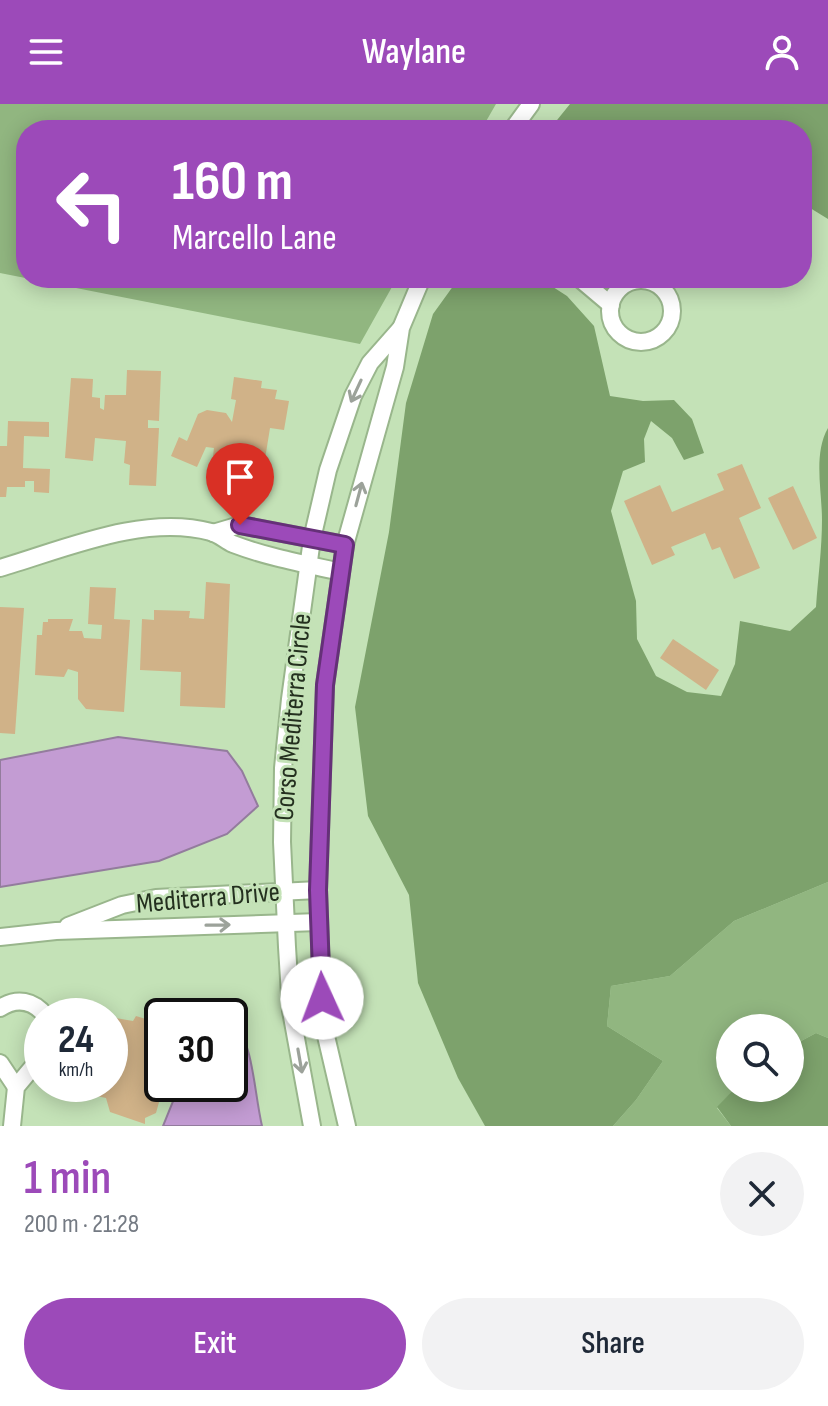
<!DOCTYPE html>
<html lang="en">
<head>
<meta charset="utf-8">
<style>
	body { margin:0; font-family:"Sofia Sans Condensed",sans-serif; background:#f2f2f3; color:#1f2937; height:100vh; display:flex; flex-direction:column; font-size:30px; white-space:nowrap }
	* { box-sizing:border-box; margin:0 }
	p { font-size:26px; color:#747a83 }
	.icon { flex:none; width:44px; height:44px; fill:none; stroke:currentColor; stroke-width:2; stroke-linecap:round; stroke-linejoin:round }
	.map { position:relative; height:1022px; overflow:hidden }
	.details { display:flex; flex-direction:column; background:#fff; flex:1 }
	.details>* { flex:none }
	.guide { position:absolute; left:16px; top:16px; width:796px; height:168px; border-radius:32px; box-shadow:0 4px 20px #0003; background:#9c4ab9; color:#fff; overflow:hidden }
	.buttons { position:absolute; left:716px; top:910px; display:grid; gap:16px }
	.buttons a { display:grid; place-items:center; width:88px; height:88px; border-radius:50%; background:#fff; box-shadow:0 4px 20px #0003; font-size:40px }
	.speed { position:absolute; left:24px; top:894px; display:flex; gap:16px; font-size:40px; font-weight:700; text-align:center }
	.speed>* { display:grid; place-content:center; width:104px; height:104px; border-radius:50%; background:#fff; box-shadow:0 4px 20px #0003; line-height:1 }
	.speed small { font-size:20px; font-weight:400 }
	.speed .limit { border:4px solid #111; border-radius:12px; background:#fff; color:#111 }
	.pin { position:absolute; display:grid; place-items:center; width:68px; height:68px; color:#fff; margin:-82px -34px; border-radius:50% 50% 50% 0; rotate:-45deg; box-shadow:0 0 8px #0007 }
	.pin .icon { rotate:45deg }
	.me { position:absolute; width:88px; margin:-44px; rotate:358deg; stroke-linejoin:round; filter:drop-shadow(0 0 6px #0008) }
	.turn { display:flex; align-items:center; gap:28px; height:168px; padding:0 24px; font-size:36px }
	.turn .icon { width:104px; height:104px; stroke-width:2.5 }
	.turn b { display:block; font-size:56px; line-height:68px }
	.round { display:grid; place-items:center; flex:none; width:84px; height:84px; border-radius:42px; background:#f2f2f3 }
	.headline { display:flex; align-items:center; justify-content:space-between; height:136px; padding:0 24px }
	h1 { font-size:48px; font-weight:600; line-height:60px; color:#9c4ab9 }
	.cta { display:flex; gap:16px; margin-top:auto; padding:16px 24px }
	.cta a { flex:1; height:92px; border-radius:48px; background:#9c4ab9; color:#fff; font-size:32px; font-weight:600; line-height:92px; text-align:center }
	.cta a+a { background:#f2f2f3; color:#1f2937 }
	header { display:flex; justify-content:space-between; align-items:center; height:104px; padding:0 24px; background:#9c4ab9; color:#fff; font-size:36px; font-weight:600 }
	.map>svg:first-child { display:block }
	.green { fill:#91b680 }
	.forest { fill:#7da26c }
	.water { fill:#c39cd3; stroke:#937c9d; stroke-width:2 }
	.building { fill:#d0b288 }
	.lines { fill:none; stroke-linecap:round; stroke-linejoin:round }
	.street-casing { stroke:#99b68c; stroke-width:20 }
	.street { stroke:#fff; stroke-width:16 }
	.oneway { stroke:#9ca29a }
	.route-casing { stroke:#653078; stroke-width:20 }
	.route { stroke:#9c4ab9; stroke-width:14 }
	.labels { text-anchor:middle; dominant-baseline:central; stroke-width:6; stroke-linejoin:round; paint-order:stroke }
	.street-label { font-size:28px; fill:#24301f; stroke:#c4e2b7 }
</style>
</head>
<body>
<header><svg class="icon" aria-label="menu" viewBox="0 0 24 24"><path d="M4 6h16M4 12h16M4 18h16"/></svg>Waylane<svg class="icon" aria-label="person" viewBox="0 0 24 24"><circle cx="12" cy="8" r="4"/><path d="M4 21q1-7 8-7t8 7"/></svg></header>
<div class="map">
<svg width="828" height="1022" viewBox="0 0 828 1022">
	<rect width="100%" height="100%" fill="#c4e2b7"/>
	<g class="green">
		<path d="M0,0H496L481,26H26V174H397L360,240L0,169Z"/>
		<path d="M828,778V934L816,929L790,943V924H730V984H735L717,1004L731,1022H613L636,996L663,957L607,922L611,882L670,872L734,817Z"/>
	</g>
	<g class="forest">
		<path d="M570,0H828V115L802,99V26H549Z"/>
		<path d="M459,174H539L567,192L594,222L610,292L643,297L674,296L692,315L704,349L684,356L672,334L651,317L644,335L645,358L623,367L611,407L636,497L637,535L656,572L687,588L721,592L735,560L740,517L790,527L816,503C818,474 822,444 822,416C822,387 813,350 828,324V778L734,817L670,872L611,882L607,922L663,957L636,996L613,1022H485L458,974L418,879L409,791L368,712L355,603L389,428L406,299L433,210Z"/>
		<path d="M816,929L828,934V1022H731L717,1003L735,984H790V943Z"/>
	</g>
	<g class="water">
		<path d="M118,633L227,647L242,667L258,702L227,730L159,757L0,783V656Z"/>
		<path d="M230,915L235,916C254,946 254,987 262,1022H163L180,980H230Z"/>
	</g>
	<g class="building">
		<path d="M127,266L161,267L159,317L148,316V324H159L156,382L129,381L130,361L124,359L126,337L95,334L93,357L65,354L71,274L93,275L92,293L100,294V304L104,306L105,291H126Z"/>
		<path d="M234,273L262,277L261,284L277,286L275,295L289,297L284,326L270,324L261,380L235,376L239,356L213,352L214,344L206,343L197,363L171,352L179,333L187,337L198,310L207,306L226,309L232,318L236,296L231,295Z"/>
		<path d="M8,317L49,318V333L24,332L23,364L50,365L49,389L34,388V377H25V383H7L6,393H0V342H7Z"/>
		<path d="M742,360L761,404L739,414L760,464L734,475L720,443L712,446L705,429L671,443L675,451L652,461L624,397L660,381L672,408L724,386L717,370Z"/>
		<path d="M793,382L817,434L793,446L768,394Z"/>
		<path d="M206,478L230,480L225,604L180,602L181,568L140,566L142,515L154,516V506L190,507L189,514L204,515Z"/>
		<path d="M90,483L116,484L114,515L130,516L124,608L86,605L78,595V568L68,565L64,573L35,571L37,531H42L43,518H48V515H73L69,527H82L84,534L101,535L102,521L88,520Z"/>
		<path d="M0,503L24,504L15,630L0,629Z"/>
		<path d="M673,535L719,566L706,586L660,554Z"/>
		<path d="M136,912L162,920V980H164L156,1009L145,1014V1020L110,1008L106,994L63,985L65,980H110V968L117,940L110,938V913L133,917Z"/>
	</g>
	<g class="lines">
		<defs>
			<g id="street">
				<path d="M512,26L531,0"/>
				<path d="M579,174L611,201"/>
				<circle cx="641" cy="207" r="31"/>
				<path d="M213,429L240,421L345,441"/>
				<path d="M0,464C65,445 143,410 211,428C219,430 226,437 233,440C267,453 305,460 341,468"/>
				<path d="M68,822L122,801L156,794L318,786"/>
				<path d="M0,833L56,827L319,818"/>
				<path d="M0,904C17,893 33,896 46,912"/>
				<path d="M0,959L16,983"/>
				<path d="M12,1022L16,983L42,952"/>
				<path d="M312,1022L291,907L287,843L282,738L283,664L290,595L312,435L328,366L353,292L370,259L400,225"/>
				<path d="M347,1022L323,919L318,786L325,581L345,441L395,263L401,224L422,174"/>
			</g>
		</defs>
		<use href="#street" class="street-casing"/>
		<use href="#street" class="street"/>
	</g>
	<defs><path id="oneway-shaft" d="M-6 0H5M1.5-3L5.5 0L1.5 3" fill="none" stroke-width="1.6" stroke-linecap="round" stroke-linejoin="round" transform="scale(2)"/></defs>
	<g class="oneway">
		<use href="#oneway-shaft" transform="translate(356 287) rotate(115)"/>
		<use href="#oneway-shaft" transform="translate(359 390) rotate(-75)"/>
		<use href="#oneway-shaft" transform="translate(218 821) rotate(-1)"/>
		<use href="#oneway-shaft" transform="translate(300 957) rotate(80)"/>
	</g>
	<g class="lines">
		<defs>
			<path id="route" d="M240,421L345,441L325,581L318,786L322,894"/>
		</defs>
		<use href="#route" class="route-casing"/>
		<use href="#route" class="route"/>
	</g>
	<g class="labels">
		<g class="street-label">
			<text transform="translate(293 613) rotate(-85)">Corso Mediterra Circle</text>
			<text transform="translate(208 794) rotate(-5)">Mediterra Drive</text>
		</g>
	</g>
</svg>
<div class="buttons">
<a><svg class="icon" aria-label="search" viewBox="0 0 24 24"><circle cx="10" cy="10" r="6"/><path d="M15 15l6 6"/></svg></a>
</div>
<div class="speed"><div>24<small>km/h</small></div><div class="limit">30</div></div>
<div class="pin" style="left:240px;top:421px;background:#d93025"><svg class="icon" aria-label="arrive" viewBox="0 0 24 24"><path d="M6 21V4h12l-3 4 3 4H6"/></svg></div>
<svg class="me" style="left:322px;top:894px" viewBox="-20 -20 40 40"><circle r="19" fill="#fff"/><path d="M0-13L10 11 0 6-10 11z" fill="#9c4ab9"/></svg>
<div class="guide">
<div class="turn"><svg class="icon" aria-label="left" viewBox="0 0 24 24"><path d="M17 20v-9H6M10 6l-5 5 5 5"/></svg><div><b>160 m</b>Marcello Lane</div></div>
</div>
</div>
<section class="details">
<div class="headline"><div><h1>1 min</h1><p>200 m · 21:28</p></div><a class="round"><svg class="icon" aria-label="close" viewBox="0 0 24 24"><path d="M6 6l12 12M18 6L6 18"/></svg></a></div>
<div class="cta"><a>Exit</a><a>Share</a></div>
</section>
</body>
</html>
